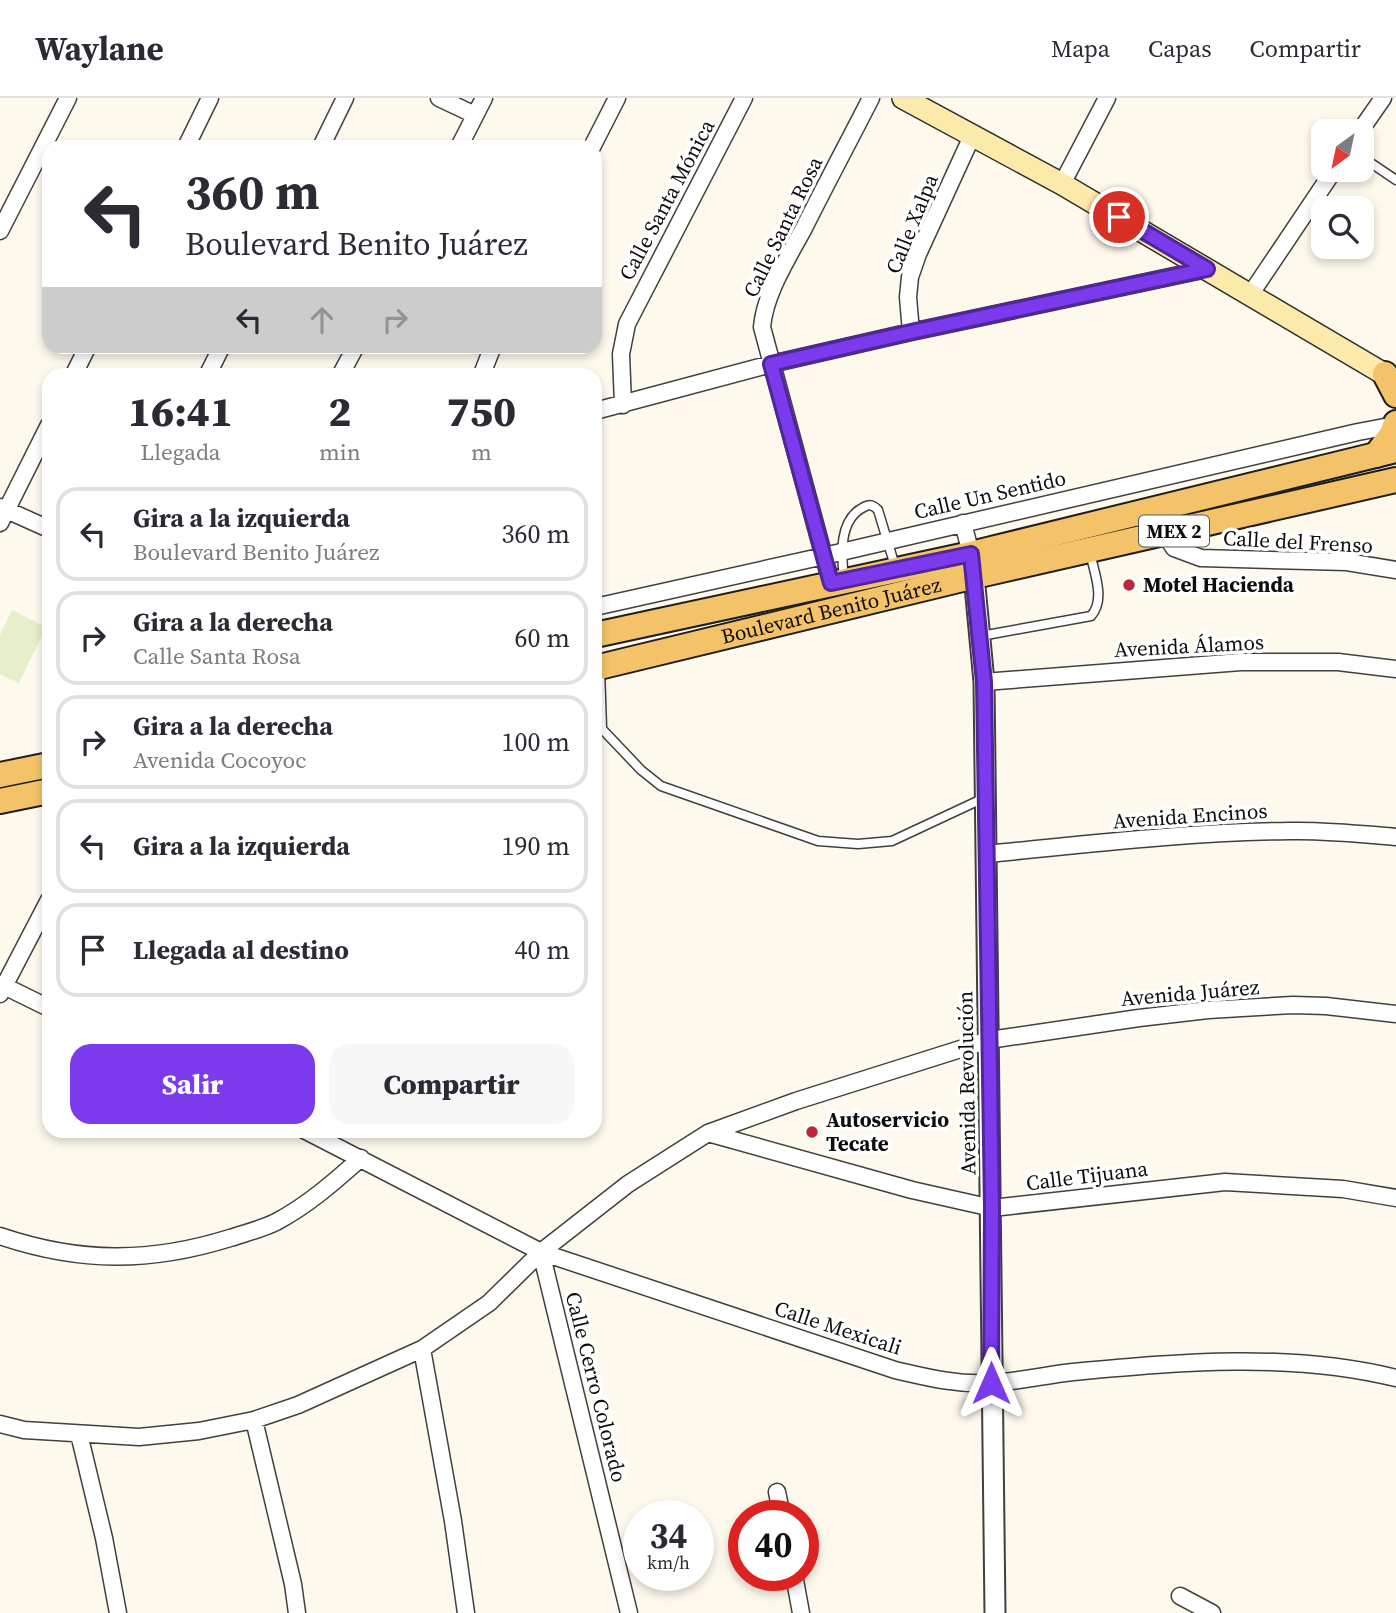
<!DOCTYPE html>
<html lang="es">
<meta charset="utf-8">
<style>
:root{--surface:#fff;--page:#f7f7f7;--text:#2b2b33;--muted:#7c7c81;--line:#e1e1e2;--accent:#7c3aed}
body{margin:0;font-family:"Source Serif 4",serif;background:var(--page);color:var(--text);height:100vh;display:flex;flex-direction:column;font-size:26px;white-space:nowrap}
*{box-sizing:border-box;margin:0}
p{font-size:23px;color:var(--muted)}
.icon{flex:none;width:38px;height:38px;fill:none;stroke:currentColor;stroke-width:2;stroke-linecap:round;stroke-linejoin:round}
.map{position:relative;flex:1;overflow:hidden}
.details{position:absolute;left:42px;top:270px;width:560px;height:770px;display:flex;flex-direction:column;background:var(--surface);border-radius:21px;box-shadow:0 4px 10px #0003}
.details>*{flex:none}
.banner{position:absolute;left:42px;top:42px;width:560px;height:214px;border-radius:21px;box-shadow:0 4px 10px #0003;background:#fff;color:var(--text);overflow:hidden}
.needle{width:46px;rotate:213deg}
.controls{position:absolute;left:1311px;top:21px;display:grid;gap:14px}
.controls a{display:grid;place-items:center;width:63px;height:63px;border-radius:14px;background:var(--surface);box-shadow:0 4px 10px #0003;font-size:35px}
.speed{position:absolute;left:623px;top:1402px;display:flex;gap:14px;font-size:35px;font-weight:700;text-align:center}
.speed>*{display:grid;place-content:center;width:91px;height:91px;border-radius:50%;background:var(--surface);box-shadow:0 4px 10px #0003;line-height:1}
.speed small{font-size:18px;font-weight:400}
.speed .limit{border:10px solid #d22;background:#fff;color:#111}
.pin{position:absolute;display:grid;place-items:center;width:60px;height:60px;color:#fff;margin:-30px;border:4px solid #fff;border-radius:50%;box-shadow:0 2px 7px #0007}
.me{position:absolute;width:77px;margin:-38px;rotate:0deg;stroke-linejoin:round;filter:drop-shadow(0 0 5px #0008)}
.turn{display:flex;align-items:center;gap:24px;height:147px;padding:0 28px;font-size:32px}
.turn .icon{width:91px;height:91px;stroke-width:2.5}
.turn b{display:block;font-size:49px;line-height:60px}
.lanes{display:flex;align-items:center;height:66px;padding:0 28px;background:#0003;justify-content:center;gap:35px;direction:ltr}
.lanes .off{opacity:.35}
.eta{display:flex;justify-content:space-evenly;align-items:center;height:119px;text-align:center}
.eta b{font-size:42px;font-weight:800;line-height:49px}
.action{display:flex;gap:14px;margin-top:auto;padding:14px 28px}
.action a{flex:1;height:80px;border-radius:21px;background:var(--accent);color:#fff;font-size:28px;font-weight:800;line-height:80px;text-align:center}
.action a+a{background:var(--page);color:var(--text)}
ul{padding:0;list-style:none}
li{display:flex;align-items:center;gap:21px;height:94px;margin:0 14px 10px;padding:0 14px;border:4px solid var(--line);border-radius:21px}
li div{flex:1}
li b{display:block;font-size:26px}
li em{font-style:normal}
header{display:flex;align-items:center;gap:42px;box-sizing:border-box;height:98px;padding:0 35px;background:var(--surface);border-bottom:2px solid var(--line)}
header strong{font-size:33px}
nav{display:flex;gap:38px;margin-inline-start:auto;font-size:24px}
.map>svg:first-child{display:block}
.pitch{fill:#e6efca}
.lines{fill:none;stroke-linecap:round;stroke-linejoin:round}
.service-casing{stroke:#404040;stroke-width:11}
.minor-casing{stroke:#404040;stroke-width:19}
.tertiary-casing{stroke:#404040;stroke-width:23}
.secondary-casing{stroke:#2f2f2f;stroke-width:24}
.primary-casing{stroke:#1e1e1e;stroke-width:28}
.service{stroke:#fff;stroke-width:8}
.minor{stroke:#fff;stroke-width:16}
.tertiary{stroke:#fff;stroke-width:19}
.secondary{stroke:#fceaaa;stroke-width:21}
.primary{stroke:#f4c268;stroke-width:24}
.route-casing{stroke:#51269a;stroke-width:18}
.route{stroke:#7c3aed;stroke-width:12}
.poi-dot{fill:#b82940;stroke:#fff;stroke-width:2.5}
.labels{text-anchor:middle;stroke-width:7;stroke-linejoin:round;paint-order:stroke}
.shield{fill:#fff;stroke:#565656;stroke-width:2}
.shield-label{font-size:19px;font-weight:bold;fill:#0d0d0d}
.street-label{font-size:21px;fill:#0d0d0d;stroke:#fff}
.poi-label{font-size:21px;font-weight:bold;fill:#0d0d0d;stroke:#fff;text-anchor:start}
</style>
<header>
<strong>Waylane</strong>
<nav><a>Mapa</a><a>Capas</a><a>Compartir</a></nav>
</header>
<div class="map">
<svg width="1396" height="1515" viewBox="0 0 1396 1515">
<rect width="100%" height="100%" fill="#fef9ed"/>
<path class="pitch" d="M12,512L46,529L19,585L0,576V537Z"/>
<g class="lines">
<g class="service-casing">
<path id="service" d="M1362,59L1396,82
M844,480C841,456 839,421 864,409C870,406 873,407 878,412L895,468
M981,538L1091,518C1106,501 1094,475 1090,454
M600,571L602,631L641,672L661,688L818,743L858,746L892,743L984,700"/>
</g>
<g class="minor-casing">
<path id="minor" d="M439,0L475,17
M1360,33L1383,0
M186,49L210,0
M321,49L345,0
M459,49L484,0
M592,49L617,0
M1062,86L1107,0
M0,133L68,0
M1250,197L1334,72
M911,234L908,199L910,179L918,156L972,38
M74,276L88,248
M208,276L222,248
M341,276L356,248
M482,276L493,248
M623,307L621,256L627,226L744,0
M595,313L771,266L911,234L1207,171
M0,409L49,431
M0,425L49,327
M963,425L971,456
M1164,435L1174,450L1201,460L1347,464L1396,472
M831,485L762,229C765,195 788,160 804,130C826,86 849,43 871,0
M595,509L824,458L1358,334L1395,327
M984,584L1241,564H1338L1396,571
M987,756C1088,746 1189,734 1290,733C1325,732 1361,736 1396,739
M0,886L49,910
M0,896L49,802
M304,1032L541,1154L895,1272C926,1279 956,1287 989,1285C1017,1284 1045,1277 1073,1274C1181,1264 1290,1254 1396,1280
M708,1035L912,1092L992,1110L1225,1084L1343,1091L1396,1100
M0,1138C80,1165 150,1165 230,1140C245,1135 262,1131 276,1124C308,1107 334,1084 361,1060
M541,1154L629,1515
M422,1251L453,1423L466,1515
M254,1322L293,1486L297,1515
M0,1326L24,1332L139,1339L199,1333L254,1322L298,1307L422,1251L489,1205L541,1154L628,1086L708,1035L796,1003L989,942L1139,920L1208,912L1293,907L1326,908L1396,916
M79,1336L104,1440L118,1515
M777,1394L782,1418
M794,1477L801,1515
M1180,1498L1212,1515"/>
</g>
<g class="tertiary-casing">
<path id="tertiary" d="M973,467L984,584L995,1515"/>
</g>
<g class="secondary-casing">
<path id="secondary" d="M903,0L1062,86L1396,283"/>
</g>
<g class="primary-casing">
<g id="primary">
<path d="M1385,276L1396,297"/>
<path d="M1376,357L1392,336L1396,325"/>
<path d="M595,537L971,456L1396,352"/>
<path id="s1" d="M595,570L975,478L1396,382"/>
<path d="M0,677L49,667"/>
<path d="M0,703L49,693"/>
</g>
</g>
<use href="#service" class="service"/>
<use href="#minor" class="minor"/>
<use href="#tertiary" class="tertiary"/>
<use href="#secondary" class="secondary"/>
<use href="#primary" class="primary"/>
</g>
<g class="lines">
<g class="route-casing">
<path id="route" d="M991,1285L992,1110L984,584L971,456L831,485L771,266L911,234L1207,171L1119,119"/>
</g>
<use href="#route" class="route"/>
</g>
<g class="poi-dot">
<circle cx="1129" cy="487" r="7"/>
<circle cx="812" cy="1034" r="7"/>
</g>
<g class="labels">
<rect class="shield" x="1139" y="417.5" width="70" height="31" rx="5"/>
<g class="shield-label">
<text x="1174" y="440">MEX 2</text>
</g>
<g class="street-label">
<text transform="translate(667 102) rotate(-62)" y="7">Calle Santa Mónica</text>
<text transform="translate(912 126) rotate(-68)" y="7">Calle Xalpa</text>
<text transform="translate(783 129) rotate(-64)" y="7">Calle Santa Rosa</text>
<text transform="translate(990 397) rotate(-13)" y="7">Calle Un Sentido</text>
<text transform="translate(1298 444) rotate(3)" y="7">Calle del Frenso</text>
<text dy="7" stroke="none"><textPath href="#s1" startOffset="243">Boulevard Benito Juárez</textPath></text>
<text transform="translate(1189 548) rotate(-3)" y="7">Avenida Álamos</text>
<text transform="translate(1190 718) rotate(-4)" y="7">Avenida Encinos</text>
<text transform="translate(1190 895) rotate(-5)" y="7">Avenida Juárez</text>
<text transform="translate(967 985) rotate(-91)" y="7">Avenida Revolución</text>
<text transform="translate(1087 1078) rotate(-7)" y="7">Calle Tijuana</text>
<text transform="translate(838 1230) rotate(18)" y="7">Calle Mexicali</text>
<text transform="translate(596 1289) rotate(76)" y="7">Calle Cerro Colorado</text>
</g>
<g class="poi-label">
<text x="1143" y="494">Motel Hacienda</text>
<text x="826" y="1029">Autoservicio<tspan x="826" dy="24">Tecate</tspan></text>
</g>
</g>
</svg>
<div class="controls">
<a><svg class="needle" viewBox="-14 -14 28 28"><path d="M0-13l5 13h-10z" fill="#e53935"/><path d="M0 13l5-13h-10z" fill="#7c7c81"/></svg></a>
<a><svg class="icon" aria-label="search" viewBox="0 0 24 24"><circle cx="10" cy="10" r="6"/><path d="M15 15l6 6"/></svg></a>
</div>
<div class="speed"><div>34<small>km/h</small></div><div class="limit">40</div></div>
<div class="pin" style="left:1119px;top:119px;background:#d93025"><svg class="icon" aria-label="arrive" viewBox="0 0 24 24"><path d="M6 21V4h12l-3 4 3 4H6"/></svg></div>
<svg class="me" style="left:991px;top:1285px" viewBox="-20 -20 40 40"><path d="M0-17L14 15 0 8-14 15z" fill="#7c3aed" stroke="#fff" stroke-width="4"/></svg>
<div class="banner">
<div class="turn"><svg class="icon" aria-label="left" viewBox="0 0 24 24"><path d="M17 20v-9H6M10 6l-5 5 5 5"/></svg><div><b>360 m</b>Boulevard Benito Juárez</div></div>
<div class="lanes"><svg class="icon" aria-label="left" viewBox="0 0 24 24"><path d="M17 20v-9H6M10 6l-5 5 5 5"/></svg><svg class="icon off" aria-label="ahead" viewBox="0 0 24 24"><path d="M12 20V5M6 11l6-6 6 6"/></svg><svg class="icon off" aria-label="right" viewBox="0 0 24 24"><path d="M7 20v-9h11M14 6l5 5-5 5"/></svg></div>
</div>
<section class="details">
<div class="eta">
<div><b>16:41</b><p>Llegada</p></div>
<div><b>2</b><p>min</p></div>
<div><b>750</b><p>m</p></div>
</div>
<ul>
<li><svg class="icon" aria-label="left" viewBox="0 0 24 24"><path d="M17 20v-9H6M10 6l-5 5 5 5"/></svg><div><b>Gira a la izquierda</b><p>Boulevard Benito Juárez</p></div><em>360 m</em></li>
<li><svg class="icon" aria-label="right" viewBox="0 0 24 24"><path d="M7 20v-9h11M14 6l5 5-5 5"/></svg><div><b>Gira a la derecha</b><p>Calle Santa Rosa</p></div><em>60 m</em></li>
<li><svg class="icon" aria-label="right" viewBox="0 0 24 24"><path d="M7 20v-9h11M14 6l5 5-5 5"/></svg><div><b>Gira a la derecha</b><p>Avenida Cocoyoc</p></div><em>100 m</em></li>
<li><svg class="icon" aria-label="left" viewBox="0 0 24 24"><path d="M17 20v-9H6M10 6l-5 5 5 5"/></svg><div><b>Gira a la izquierda</b></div><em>190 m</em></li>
<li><svg class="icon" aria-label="arrive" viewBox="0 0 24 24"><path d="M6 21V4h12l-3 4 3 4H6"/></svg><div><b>Llegada al destino</b></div><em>40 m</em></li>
</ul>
<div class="action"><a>Salir</a><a>Compartir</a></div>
</section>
</div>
